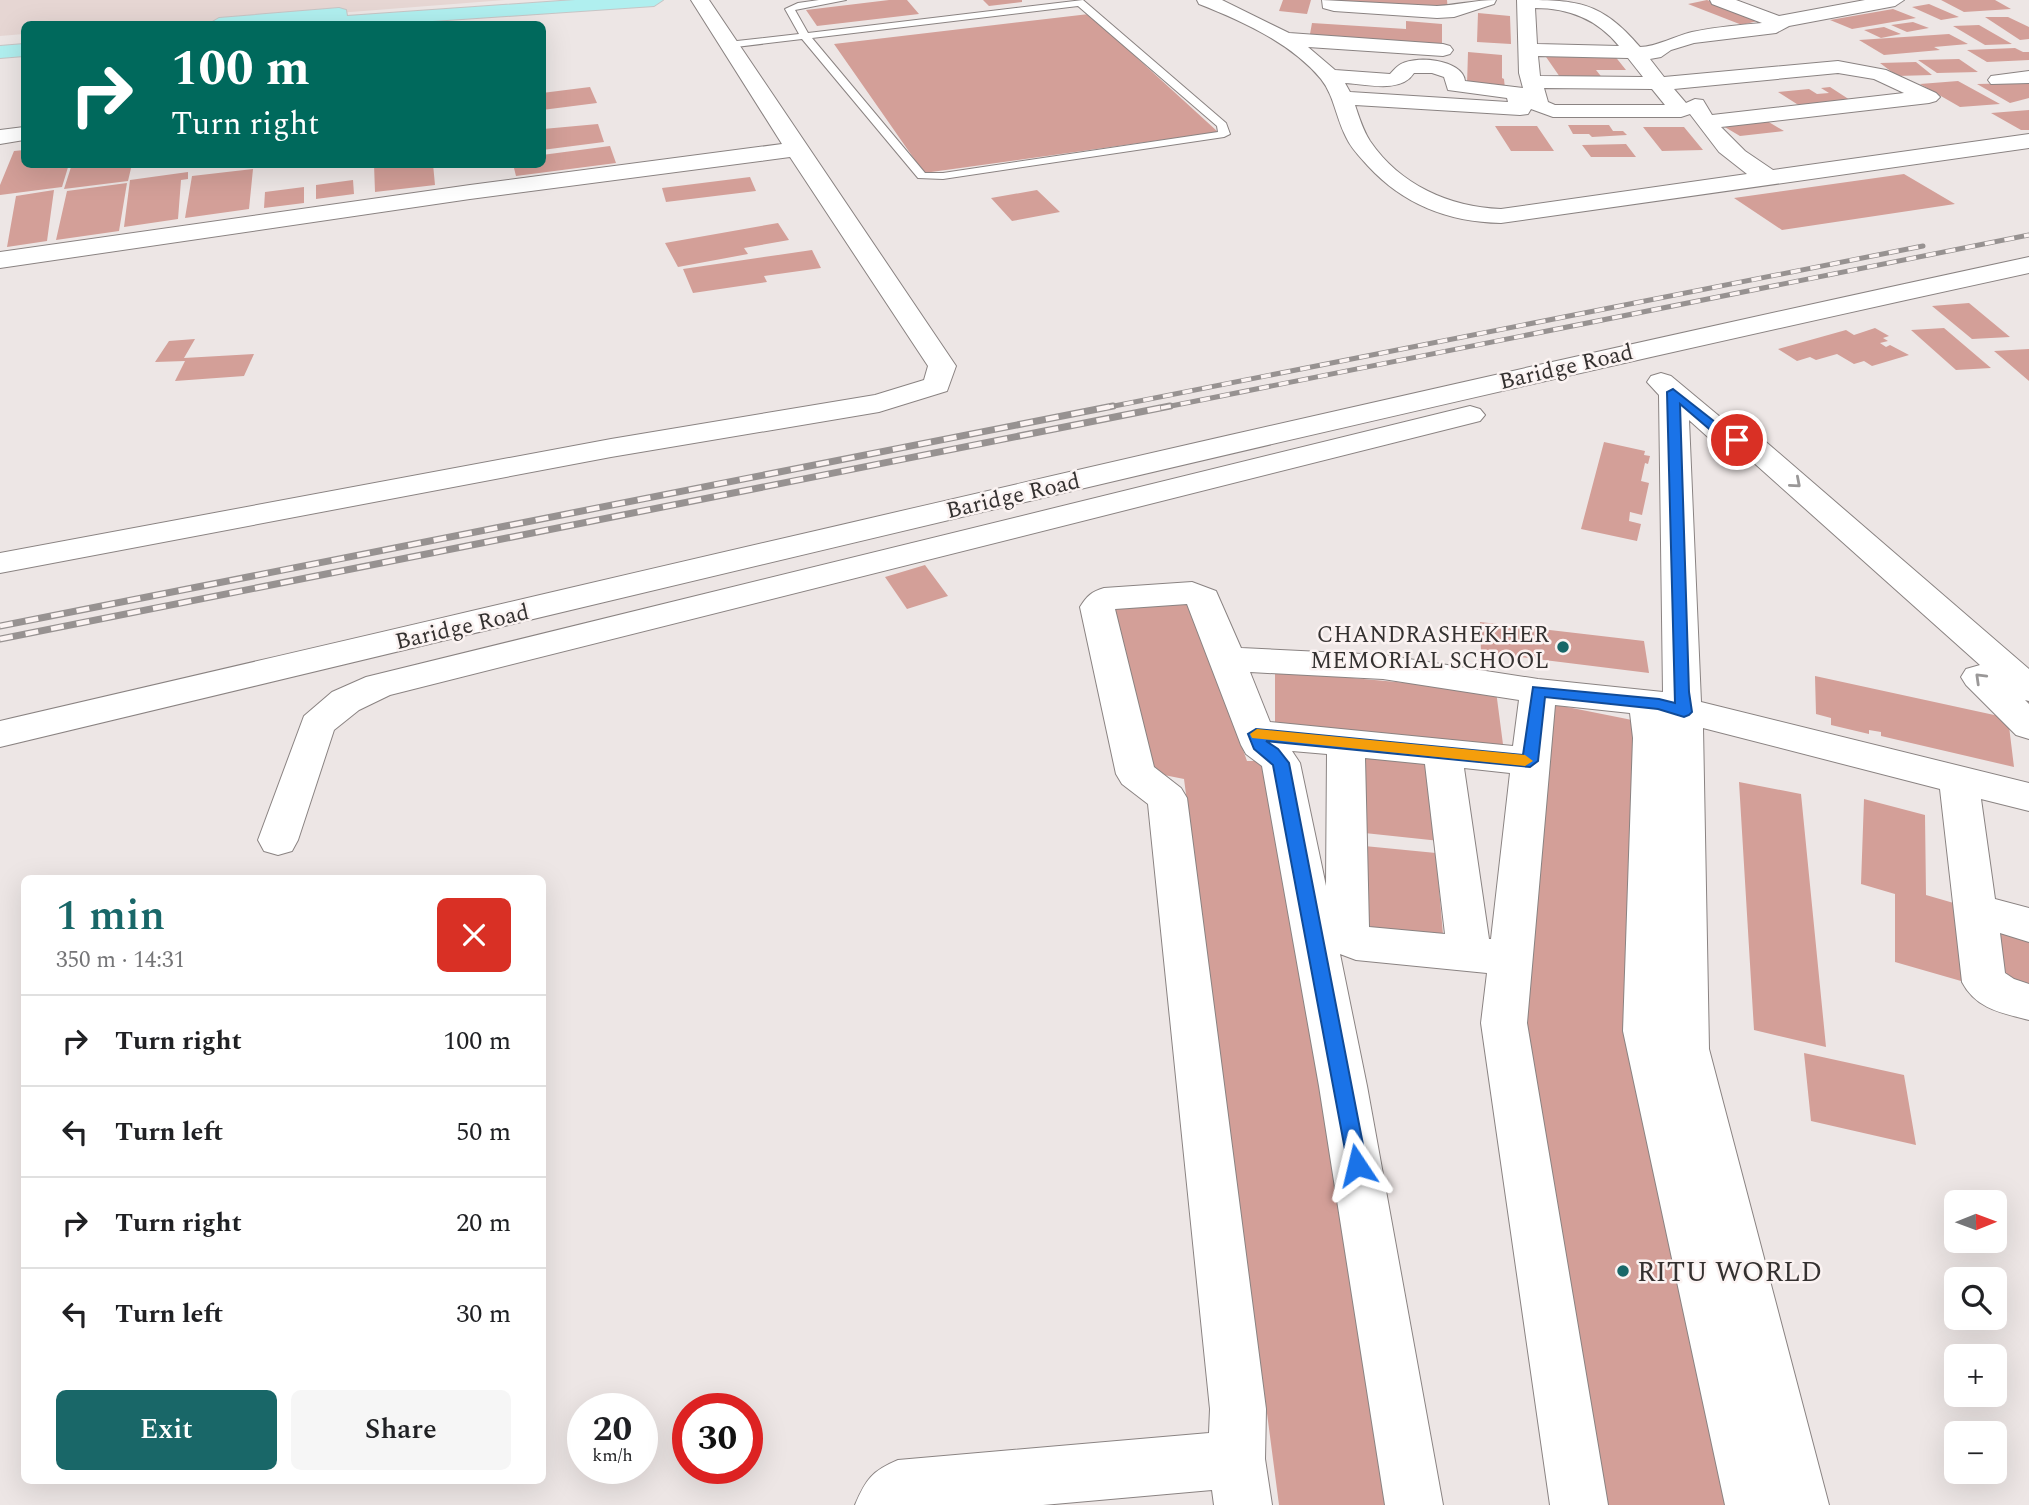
<!DOCTYPE html>
<meta charset="utf-8">
<style>
:root{--surface:#fff;--page:#f6f6f6;--text:#202124;--muted:#757577;--line:#e0e0e0;--accent:#196768}
body{margin:0;font-family:Spectral,serif;background:var(--page);color:var(--text);height:100vh;display:flex;flex-direction:column;font-size:26px;white-space:nowrap}
*{box-sizing:border-box;margin:0}
p{font-size:23px;color:var(--muted)}
.icon{flex:none;width:38px;height:38px;fill:none;stroke:currentColor;stroke-width:2;stroke-linecap:round;stroke-linejoin:round}
.map{position:relative;flex:1;overflow:hidden}
.side{position:absolute;left:21px;top:875px;width:525px;height:609px;display:flex;flex-direction:column;background:var(--surface);border-radius:10px;box-shadow:0 7px 28px #0002}
.side>*{flex:none}
.banner{position:absolute;left:21px;top:21px;width:525px;height:147px;border-radius:10px;box-shadow:0 7px 28px #0002;background:#00695c;color:#fff;overflow:hidden}
.needle{width:46px;rotate:89deg}
.buttons{position:absolute;left:1944px;top:1190px;display:grid;gap:14px}
.buttons a{display:grid;place-items:center;width:63px;height:63px;border-radius:10px;background:var(--surface);box-shadow:0 7px 28px #0002;font-size:35px}
.speed{position:absolute;left:567px;top:1393px;display:flex;gap:14px;font-size:35px;font-weight:700;text-align:center}
.speed>*{display:grid;place-content:center;width:91px;height:91px;border-radius:50%;background:var(--surface);box-shadow:0 7px 28px #0002;line-height:1}
.speed small{font-size:18px;font-weight:400}
.speed .limit{border:10px solid #d22;background:#fff;color:#111}
.pin{position:absolute;display:grid;place-items:center;width:60px;height:60px;color:#fff;margin:-30px;border:4px solid #fff;border-radius:50%;box-shadow:0 2px 7px #0007}
.me{position:absolute;width:77px;margin:-38px;rotate:350deg;stroke-linejoin:round;filter:drop-shadow(0 0 5px #0008)}
.turn{display:flex;align-items:center;gap:24px;height:147px;padding:0 35px;font-size:32px}
.turn .icon{width:91px;height:91px;stroke-width:2.5}
.turn b{display:block;font-size:49px;line-height:60px}
.round{display:grid;place-items:center;flex:none;width:74px;height:74px;border-radius:10px;background:var(--page)}
.overview{display:flex;align-items:center;justify-content:space-between;height:119px;padding:0 35px}
h1{font-size:42px;font-weight:600;line-height:52px;color:var(--accent)}
.button{display:flex;gap:14px;margin-top:auto;padding:14px 35px}
.button a{flex:1;height:80px;border-radius:10px;background:var(--accent);color:#fff;font-size:28px;font-weight:600;line-height:80px;text-align:center}
.button a+a{background:var(--page);color:var(--text)}
ul{padding:0;list-style:none}
li{display:flex;align-items:center;gap:21px;height:91px;padding:0 35px;border-top:2px solid var(--line)}
li div{flex:1}
li b{display:block;font-size:26px}
li em{font-style:normal}
.map>svg:first-child{display:block}
.built{fill:#e6d6d3}
.building{fill:#d39f98}
.lines{fill:none;stroke-linecap:round;stroke-linejoin:round}
.lane-casing{stroke:#8a8382;stroke-width:2}
.street-casing{stroke:#8a8382;stroke-width:2}
.primary-casing{stroke:#c6c5c5;stroke-width:2}
.lane{fill:#fff;fill-rule:evenodd}
.street{fill:#fff;fill-rule:evenodd}
.primary{fill:#b0efef;fill-rule:evenodd}
.rail-far1-casing{stroke:#979291;stroke-width:5}
.rail-casing{stroke:#979291;stroke-width:7}
.rail-far1{stroke:#fbf3f2;stroke-width:3.5;stroke-dasharray:10;stroke-linecap:butt}
.rail{stroke:#fbf3f2;stroke-width:4.5;stroke-dasharray:13;stroke-linecap:butt}
.oneway{stroke:#9a9898}
.route{fill:#1a73e8;stroke:#114b97;stroke-width:2}
.slow{fill:#f59e0b}
.poi-dot{fill:#196768;stroke:#fbf3f2;stroke-width:2.5}
.labels{text-anchor:middle;stroke-width:5;stroke-linejoin:round;paint-order:stroke}
.street-label{font-size:23px;fill:#343130;stroke:#fbf3f2}
.poi-label{font-size:23px;fill:#343130;stroke:#fbf3f2;text-anchor:end}
.near-poi-label{font-size:28px;fill:#343130;stroke:#fbf3f2;text-anchor:start}
</style>
<div class="map">
<svg width="2029" height="1505" viewBox="0 0 2029 1505">
<rect width="100%" height="100%" fill="#ede6e5"/>
<path class="built" d="M0,0H505L248,20L154,24H24V34L0,36Z"/>
<path class="building" d="M889,0H907L919,14L817,26L806,10Z
M983,0H1022V2L989,6Z
M1283,0H1311L1307,14L1279,11Z
M1337,0H1447L1448,11L1336,4Z
M1707,0L1761,20L1742,25L1688,4Z
M1941,0H1995L2011,9L1964,12Z
M1929,4L1959,17L1941,20L1912,7Z
M1893,9L1916,18L1852,29L1830,20Z
M1478,13L1510,16L1511,44L1477,42Z
M1089,14L1218,132L924,173L834,44Z
M1985,17H2008L2029,27V39L2020,40Z
M1406,21L1442,24V47L1310,34L1312,23L1406,29Z
M1913,22L1929,28L1907,32L1891,25Z
M1979,25L2012,44L1985,45L1953,26Z
M1884,27L1901,34L1881,38L1864,30Z
M1949,34L1968,44L1934,47L1940,50L1884,55L1859,40Z
M2015,48L2023,52H2029V60L1987,62L1967,50Z
M1468,52L1502,55V78L1504,79L1505,89L1467,85Z
M1544,54L1614,55L1626,70H1596L1604,80H1562Z
M1959,59L1978,72L1937,73L1918,60Z
M1916,62L1932,75L1897,76L1880,63Z
M2029,80V98L2010,103L1977,84L2022,83Z
M1958,81L2000,104L1960,107L1920,84Z
M590,87L597,103L542,110V93Z
M1830,87L1850,100L1800,106L1778,92L1809,89L1817,94L1829,93L1821,88Z
M2029,110V130H2021L1991,113Z
M1767,121L1784,131L1740,136L1723,126Z
M598,124L604,142L542,150L543,129Z
M1568,125H1609L1613,131H1623L1627,135L1592,137L1589,134H1573Z
M1495,126H1537L1554,151H1511Z
M1643,127H1684L1703,150L1662,151Z
M1626,144L1636,157H1591L1582,145Z
M610,146L616,163L516,176L513,164H542V155Z
M24,150V164H69L62,187L0,195V185L14,151Z
M72,164H132L128,181L64,189Z
M374,164H433L435,185L375,192Z
M253,169L249,209L185,218L192,176Z
M188,172V179L181,180L178,219L124,227L130,180Z
M1904,174L1955,204L1782,230L1734,198Z
M750,177L756,191L666,202L662,188Z
M353,180L354,194L316,199V185Z
M127,183L119,231L56,240L67,191Z
M304,187V203L264,208L265,192Z
M54,190L47,241L7,247L16,196Z
M1037,190L1060,212L1012,221L991,198Z
M778,223L789,240L744,248L748,254L678,267L665,243Z
M812,250L821,268L764,276L767,282L693,293L683,269Z
M1969,303L2010,337L1972,339L1932,306Z
M1875,328L1889,336L1883,338L1888,341L1880,343L1886,347L1890,345L1909,355L1872,366L1864,361L1854,364L1837,354L1816,360L1810,357L1797,361L1778,349L1846,330L1854,335Z
M1944,328L1991,368L1956,370L1911,330Z
M195,339L184,358L254,354L244,376L175,381L185,361L155,362L169,341Z
M2029,349V381L1994,351Z
M1604,442L1645,451L1644,455L1650,456L1648,464L1645,463L1641,481L1649,483L1642,515L1630,512L1629,521L1641,524L1637,541L1581,529Z
M925,565L948,596L907,609L885,577Z
M1190,599L1247,761H1271L1406,1505H1279L1184,779L1154,773L1108,603Z
M1480,622L1644,641L1649,673L1481,652Z
M1275,671L1496,691L1504,752L1275,730Z
M1815,676L2008,718L2014,767L1881,736V732L1869,730V734L1831,725V718L1816,714Z
M1547,703L1642,722L1743,1505H1596L1515,1018Z
M1353,757L1434,765L1440,841L1355,832Z
M1739,782L1801,794L1826,1047L1754,1030Z
M1864,799L1925,815L1926,895L1964,906L1968,983L1895,962V894L1861,884Z
M1354,845L1436,853L1444,946L1359,932Z
M1988,921L2029,932V999L1996,986Z
M1804,1053L1904,1075L1916,1145L1811,1121Z"/>
<g class="lines">
<g class="lane-casing">
<path id="lane" d="M819,0H846L795,10L808,33L1083,0L1226,123L1230,134L1224,137L943,179L918,178L802,39L728,48L723,45L728,42L799,34L785,9L798,3ZM1078,6L1217,126L1218,132L943,173H925L812,38Z"/>
</g>
<g class="street-casing">
<path id="street" d="M691,0H709L956,366L947,391L879,412L611,457L0,573V553L611,439L875,395L924,380L928,366L790,157L470,199L0,268V252L470,185L782,144Z
M1197,0H1222L1289,33L1443,44L1450,46L1453,50L1450,54L1443,56L1308,47L1335,70L1390,74C1393,71 1395,68 1398,66C1412,54 1463,59 1465,81L1523,88L1519,73L1517,0C1576,0 1600,0 1640,47C1656,47 1675,36 1692,32C1715,27 1739,25 1762,23L1712,4L1710,0H1736L1779,16L1865,0H1904L1895,6L1789,26L1776,33L1694,43L1671,50L1661,57L1650,59L1664,77L1838,61L1886,70L1936,93L1940,97L1936,101L1929,103L1721,127L1745,151L1773,170L2029,134V148L1501,223C1449,222 1404,205 1368,166C1360,157 1351,148 1346,137C1336,118 1334,95 1321,79C1291,43 1242,21 1199,4ZM1535,8C1569,8 1597,19 1619,46L1537,44ZM1538,56L1628,58L1643,77L1540,76ZM1414,73H1432L1444,77L1448,90L1507,98L1508,102L1350,92L1345,83C1365,84 1401,94 1414,73ZM1838,73L1874,79L1904,93L1712,115L1703,100L1695,99L1686,103L1674,89ZM1544,88L1652,89L1665,105H1555L1548,102ZM1355,105L1520,115L1528,114L1531,109L1553,117H1681L1690,114L1719,152L1747,174L1501,209C1449,207 1400,185 1370,141C1363,130 1359,117 1355,105Z
M1322,0L1437,6C1457,5 1475,0 1496,0L1494,4L1454,17L1437,18L1334,11L1323,8Z
M2029,71V83L1991,84L1988,80L1991,76Z
M24,127V140L0,144V130Z
M2029,257V273C1350,421 676,585 0,747V721C676,564 1351,403 2029,257Z
M1661,373L1671,376L1731,426L1766,442L2029,669V701L2025,700L2029,704V739L2016,735L1966,685L1961,677L1966,669L1980,665L1744,454L1709,438L1689,420L1701,702L2029,783V811L1981,799L1995,899L2029,908V942L2000,933L2005,973L2014,979L2029,984V1020C2002,1013 1976,1009 1962,982L1940,789L1703,728L1709,1049L1829,1505H1725L1623,1031L1633,738L1630,713L1555,705L1527,1023L1608,1505H1550L1481,1023L1487,973L1356,960L1340,954L1367,1086L1443,1505H1385L1319,1086L1262,766L1246,754L1241,745L1187,604L1115,609L1154,767L1181,788L1187,798L1266,1409L1265,1459L1272,1505H1214L1212,1490L1043,1505H855C866,1479 872,1471 898,1460L1209,1433L1210,1409L1148,804L1122,784L1116,774L1080,607C1087,596 1091,592 1104,588L1192,582L1216,591L1241,648L1383,655L1538,679L1663,692L1659,395L1647,382L1651,376ZM1250,672L1383,679L1519,700L1513,746L1270,722ZM1292,751L1327,754L1326,886L1300,763ZM1365,758L1425,764L1445,934L1369,927ZM1464,768L1510,773L1491,939H1489Z
M1470,406L1480,409L1485,415L1480,421L390,695L359,710L334,730L298,840L292,851L278,855L264,851L258,840L304,716L332,692L366,677Z"/>
</g>
<g class="primary-casing">
<path id="primary" d="M575,0H663L654,6L388,24H209L219,18L339,8L346,10L347,16Z
M24,44V56L0,58V46Z"/>
</g>
<use href="#lane" class="lane"/>
<use href="#street" class="street"/>
<use href="#primary" class="primary"/>
<g class="rail-far1-casing">
<path id="rail-far1" d="M1104,408L1923,246
M1161,408L2029,235"/>
</g>
<g class="rail-casing">
<path id="rail" d="M0,626L1113,406
M0,639L1170,406"/>
</g>
<use href="#rail-far1" class="rail-far1"/>
<use href="#rail" class="rail"/>
</g>
<defs><path id="oneway-chevron" d="M-2-3.5L2.5 0L-2 3.5" fill="none" stroke-width="1.6" stroke-linecap="round" stroke-linejoin="round" transform="scale(1.75)"/></defs>
<g class="oneway">
<use href="#oneway-chevron" transform="translate(1796 483) rotate(41)"/>
<use href="#oneway-chevron" transform="translate(1980 678) rotate(-136)"/>
</g>
<path class="route" d="M1673,389L1724,429L1743,440L1737,443L1715,434L1680,404L1689,692L1692,712L1689,715L1684,717L1658,709L1545,697L1538,761L1530,767L1266,741L1278,749L1289,763L1367,1165L1364,1171L1357,1174L1349,1171L1273,765L1254,749L1248,734L1256,729L1523,755L1533,687L1659,699L1675,703L1667,392Z"/>
<path class="slow" d="M1257,729L1525,755L1533,761L1525,766L1252,738L1250,734Z"/>
<g class="poi-dot">
<circle cx="1563" cy="647" r="7"/>
<circle cx="1623" cy="1271" r="7"/>
</g>
<g class="labels">
<g class="street-label">
<text transform="translate(1566 366) rotate(-13)" y="8">Baridge Road</text>
<text transform="translate(1013 495) rotate(-13)" y="8">Baridge Road</text>
<text transform="translate(462 626) rotate(-13)" y="8">Baridge Road</text>
</g>
<g class="poi-label">
<text x="1549" y="642">CHANDRASHEKHER<tspan x="1549" dy="26">MEMORIAL SCHOOL</tspan></text>
</g>
<g class="near-poi-label">
<text x="1637" y="1281">RITU WORLD</text>
</g>
</g>
</svg>
<div class="buttons">
<a><svg class="needle" viewBox="-14 -14 28 28"><path d="M0-13l5 13h-10z" fill="#e53935"/><path d="M0 13l5-13h-10z" fill="#757577"/></svg></a>
<a><svg class="icon" aria-label="search" viewBox="0 0 24 24"><circle cx="10" cy="10" r="6"/><path d="M15 15l6 6"/></svg></a>
<a>+</a>
<a>−</a>
</div>
<div class="speed"><div>20<small>km/h</small></div><div class="limit">30</div></div>
<div class="pin" style="left:1737px;top:440px;background:#d93025"><svg class="icon" aria-label="arrive" viewBox="0 0 24 24"><path d="M6 21V4h12l-3 4 3 4H6"/></svg></div>
<svg class="me" style="left:1357px;top:1165px" viewBox="-20 -20 40 40"><path d="M0-17L14 15 0 8-14 15z" fill="#1a73e8" stroke="#fff" stroke-width="4"/></svg>
<div class="banner">
<div class="turn"><svg class="icon" aria-label="right" viewBox="0 0 24 24"><path d="M7 20v-9h11M14 6l5 5-5 5"/></svg><div><b>100 m</b>Turn right</div></div>
</div>
<section class="side">
<div class="overview"><div><h1>1 min</h1><p>350 m · 14:31</p></div><a class="round" style="background:#d93025;color:#fff"><svg class="icon" aria-label="close" viewBox="0 0 24 24"><path d="M6 6l12 12M18 6L6 18"/></svg></a></div>
<ul>
<li><svg class="icon" aria-label="right" viewBox="0 0 24 24"><path d="M7 20v-9h11M14 6l5 5-5 5"/></svg><div><b>Turn right</b></div><em>100 m</em></li>
<li><svg class="icon" aria-label="left" viewBox="0 0 24 24"><path d="M17 20v-9H6M10 6l-5 5 5 5"/></svg><div><b>Turn left</b></div><em>50 m</em></li>
<li><svg class="icon" aria-label="right" viewBox="0 0 24 24"><path d="M7 20v-9h11M14 6l5 5-5 5"/></svg><div><b>Turn right</b></div><em>20 m</em></li>
<li><svg class="icon" aria-label="left" viewBox="0 0 24 24"><path d="M17 20v-9H6M10 6l-5 5 5 5"/></svg><div><b>Turn left</b></div><em>30 m</em></li>
</ul>
<div class="button"><a>Exit</a><a>Share</a></div>
</section>
</div>
